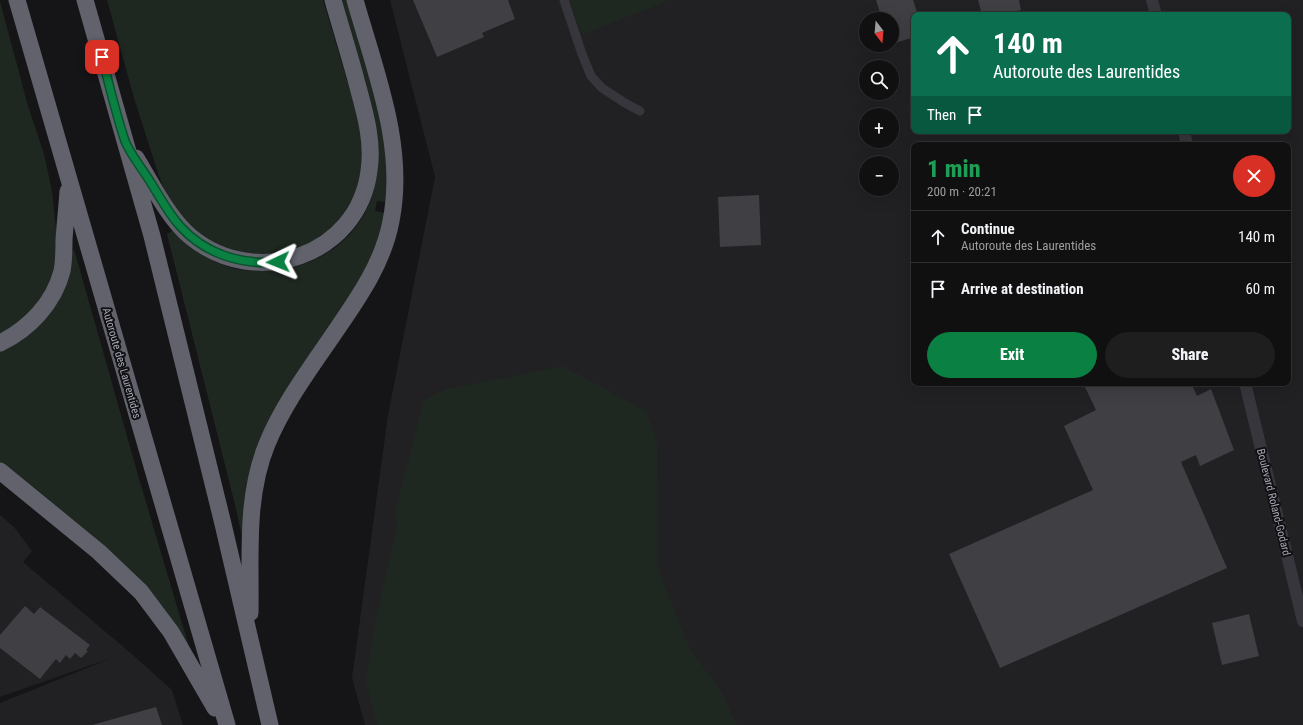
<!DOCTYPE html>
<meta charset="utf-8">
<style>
:root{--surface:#101011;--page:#1e1e1f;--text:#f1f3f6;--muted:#9c9d9f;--line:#303031;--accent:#0b8043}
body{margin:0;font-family:"Roboto Condensed",sans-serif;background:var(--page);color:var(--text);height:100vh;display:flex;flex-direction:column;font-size:15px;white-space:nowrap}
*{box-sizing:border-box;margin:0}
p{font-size:13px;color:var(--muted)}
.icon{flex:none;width:22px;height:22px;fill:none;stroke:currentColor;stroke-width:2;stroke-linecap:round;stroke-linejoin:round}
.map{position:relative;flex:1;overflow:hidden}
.details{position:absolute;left:911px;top:142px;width:380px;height:244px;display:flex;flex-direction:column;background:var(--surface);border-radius:8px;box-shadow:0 4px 16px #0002,0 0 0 1px var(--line)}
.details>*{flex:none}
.guide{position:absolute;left:911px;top:12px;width:380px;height:122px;border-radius:8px;box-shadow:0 4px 16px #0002,0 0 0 1px var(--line);background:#0b6e4f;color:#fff;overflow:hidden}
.needle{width:26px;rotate:164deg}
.buttons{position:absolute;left:859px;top:12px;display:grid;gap:8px}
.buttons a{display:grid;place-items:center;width:40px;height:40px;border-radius:50%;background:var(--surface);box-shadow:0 4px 16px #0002,0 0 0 1px var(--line);font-size:20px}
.pin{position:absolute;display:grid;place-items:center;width:34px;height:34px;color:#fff;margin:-17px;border-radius:8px;box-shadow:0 2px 6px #0006}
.me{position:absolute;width:44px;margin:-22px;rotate:268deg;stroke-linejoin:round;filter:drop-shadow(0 0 3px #0008)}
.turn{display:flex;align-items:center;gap:14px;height:84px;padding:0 16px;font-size:18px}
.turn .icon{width:52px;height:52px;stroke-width:2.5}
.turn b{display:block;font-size:28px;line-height:34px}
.then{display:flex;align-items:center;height:38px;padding:0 16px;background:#0003;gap:8px;font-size:15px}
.round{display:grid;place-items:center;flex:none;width:42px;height:42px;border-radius:21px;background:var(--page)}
.summary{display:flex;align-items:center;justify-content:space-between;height:68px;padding:0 16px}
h1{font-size:24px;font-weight:800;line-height:30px;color:#1e9e55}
.button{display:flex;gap:8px;margin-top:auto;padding:8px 16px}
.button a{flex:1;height:46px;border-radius:24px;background:var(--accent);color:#fff;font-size:16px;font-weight:800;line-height:46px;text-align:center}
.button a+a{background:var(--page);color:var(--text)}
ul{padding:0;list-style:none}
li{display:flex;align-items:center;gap:12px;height:52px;padding:0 16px;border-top:1px solid var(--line)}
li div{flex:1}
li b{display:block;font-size:15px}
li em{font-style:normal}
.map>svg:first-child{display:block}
.built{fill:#212124;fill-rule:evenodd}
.green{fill:#1f2721}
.building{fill:#3f3f44}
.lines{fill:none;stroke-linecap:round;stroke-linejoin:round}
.minor{stroke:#36363c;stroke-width:9}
.tertiary{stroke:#36363c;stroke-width:12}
.motorway{stroke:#62626d;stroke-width:17}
.route-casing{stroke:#07532c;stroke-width:10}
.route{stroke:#0b8043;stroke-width:7}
.labels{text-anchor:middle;stroke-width:4;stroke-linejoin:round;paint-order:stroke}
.street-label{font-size:11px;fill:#a6a8b7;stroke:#101012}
</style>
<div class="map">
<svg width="1303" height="725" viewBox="0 0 1303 725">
<rect width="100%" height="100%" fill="#151517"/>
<path class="built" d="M390,0H1303V725H365L352,678L388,415L435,177ZM914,15H1288V131H914ZM866,19H892V45H866ZM866,67H892V93H866ZM866,115H892V141H866ZM914,145H1288V383H914ZM866,163H892V189H866Z
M0,515L14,527L32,551L23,562L133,655L172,690L183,725H0V703L114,657L0,697Z"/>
<path class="green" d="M107,0H323L353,100L362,137V166L356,194L341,217L330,229L308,245L275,255L235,252L208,240L181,219L164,189L158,173L134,98Z
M341,0H348L369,71L386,139L387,202L377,201L375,211L386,213C381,237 371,259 360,281L280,401L243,541L236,509L167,234L174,230C190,248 208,261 232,268C240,270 250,271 259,271C299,272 340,254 362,218C371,203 375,186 378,169Z
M569,0H670L582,35Z
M0,1L28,106L44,154L52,191L58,247L53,276L41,299L21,321L0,335Z
M74,249L140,482L190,650L0,463V350L12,344Z
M563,366L646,411L657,442L658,568L690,649L721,691L737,725H377L366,682L376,618L397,528L396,508L424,400L446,389Z"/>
<path class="building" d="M413,0H508L515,19L482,33L484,37L437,57Z
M876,0H913L918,15H914V37L892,44V19H882Z
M978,0H1019L1021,10L1002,15H982Z
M759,195L761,245L720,247L718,197Z
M1083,383H1191L1197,396L1211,389L1234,450L1200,466L1196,455L1181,462L1227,568L1000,668L949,554L1093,490L1064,426L1096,410Z
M25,606L34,614L40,607L90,645L86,650L88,651L81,658L75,653L70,659L66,655L60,663L56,659L40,679L0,648V635Z
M1249,614L1259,656L1222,665L1212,623Z
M156,707L162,725H92Z"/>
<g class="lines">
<path class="minor" d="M564,0L582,54L591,76L602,88L625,103L640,111"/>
<path class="tertiary" d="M1152,0L1156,15
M1184,131L1187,145
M1245,383L1303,621"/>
<path class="motorway" d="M17,0L227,725
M85,0L152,236L223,524L270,725
M136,158C152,184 168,218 191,237C256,290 358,256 369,171C374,138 363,107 355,76C348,50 340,25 333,0
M0,343C29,329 54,303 62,271C64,261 64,250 64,240C65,224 67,207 68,191
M0,471L99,552L141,592L171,632L215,708
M250,613C251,557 245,497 267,444C283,405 309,370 333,335C357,300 383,264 391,221C406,146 375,71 355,0"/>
</g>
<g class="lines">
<g class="route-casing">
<path id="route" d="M102,57C109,85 116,114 125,141C130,154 144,171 151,183C160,197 168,213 180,226C205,254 241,265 278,262"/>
</g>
<use href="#route" class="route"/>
</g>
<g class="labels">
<g class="street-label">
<text transform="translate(122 363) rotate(74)" y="4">Autoroute des Laurentides</text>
<text transform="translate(1274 502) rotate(76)" y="4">Boulevard Roland-Godard</text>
</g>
</g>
</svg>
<div class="buttons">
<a><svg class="needle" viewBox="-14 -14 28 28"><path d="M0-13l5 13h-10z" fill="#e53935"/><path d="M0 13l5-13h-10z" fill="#9c9d9f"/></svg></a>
<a><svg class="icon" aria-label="search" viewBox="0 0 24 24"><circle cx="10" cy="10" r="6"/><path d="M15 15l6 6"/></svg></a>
<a>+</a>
<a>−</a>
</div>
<div class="pin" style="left:102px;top:57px;background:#d93025"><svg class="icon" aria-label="arrive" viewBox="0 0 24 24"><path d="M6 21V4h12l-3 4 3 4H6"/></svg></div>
<svg class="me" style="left:278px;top:262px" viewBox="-20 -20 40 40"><path d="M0-17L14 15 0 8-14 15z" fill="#0b8043" stroke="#fff" stroke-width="4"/></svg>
<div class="guide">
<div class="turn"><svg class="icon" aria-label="ahead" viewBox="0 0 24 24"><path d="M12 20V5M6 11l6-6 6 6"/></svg><div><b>140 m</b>Autoroute des Laurentides</div></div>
<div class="then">Then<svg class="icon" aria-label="arrive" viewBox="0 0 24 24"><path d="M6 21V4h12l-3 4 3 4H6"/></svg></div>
</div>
<section class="details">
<div class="summary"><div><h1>1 min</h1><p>200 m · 20:21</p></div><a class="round" style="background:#d93025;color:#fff"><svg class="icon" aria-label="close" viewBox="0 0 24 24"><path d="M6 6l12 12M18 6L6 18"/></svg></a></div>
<ul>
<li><svg class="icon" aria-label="ahead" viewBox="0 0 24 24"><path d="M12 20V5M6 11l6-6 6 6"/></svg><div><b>Continue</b><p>Autoroute des Laurentides</p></div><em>140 m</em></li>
<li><svg class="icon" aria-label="arrive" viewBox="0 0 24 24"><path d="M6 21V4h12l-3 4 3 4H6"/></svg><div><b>Arrive at destination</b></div><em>60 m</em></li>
</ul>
<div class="button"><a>Exit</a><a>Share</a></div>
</section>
</div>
